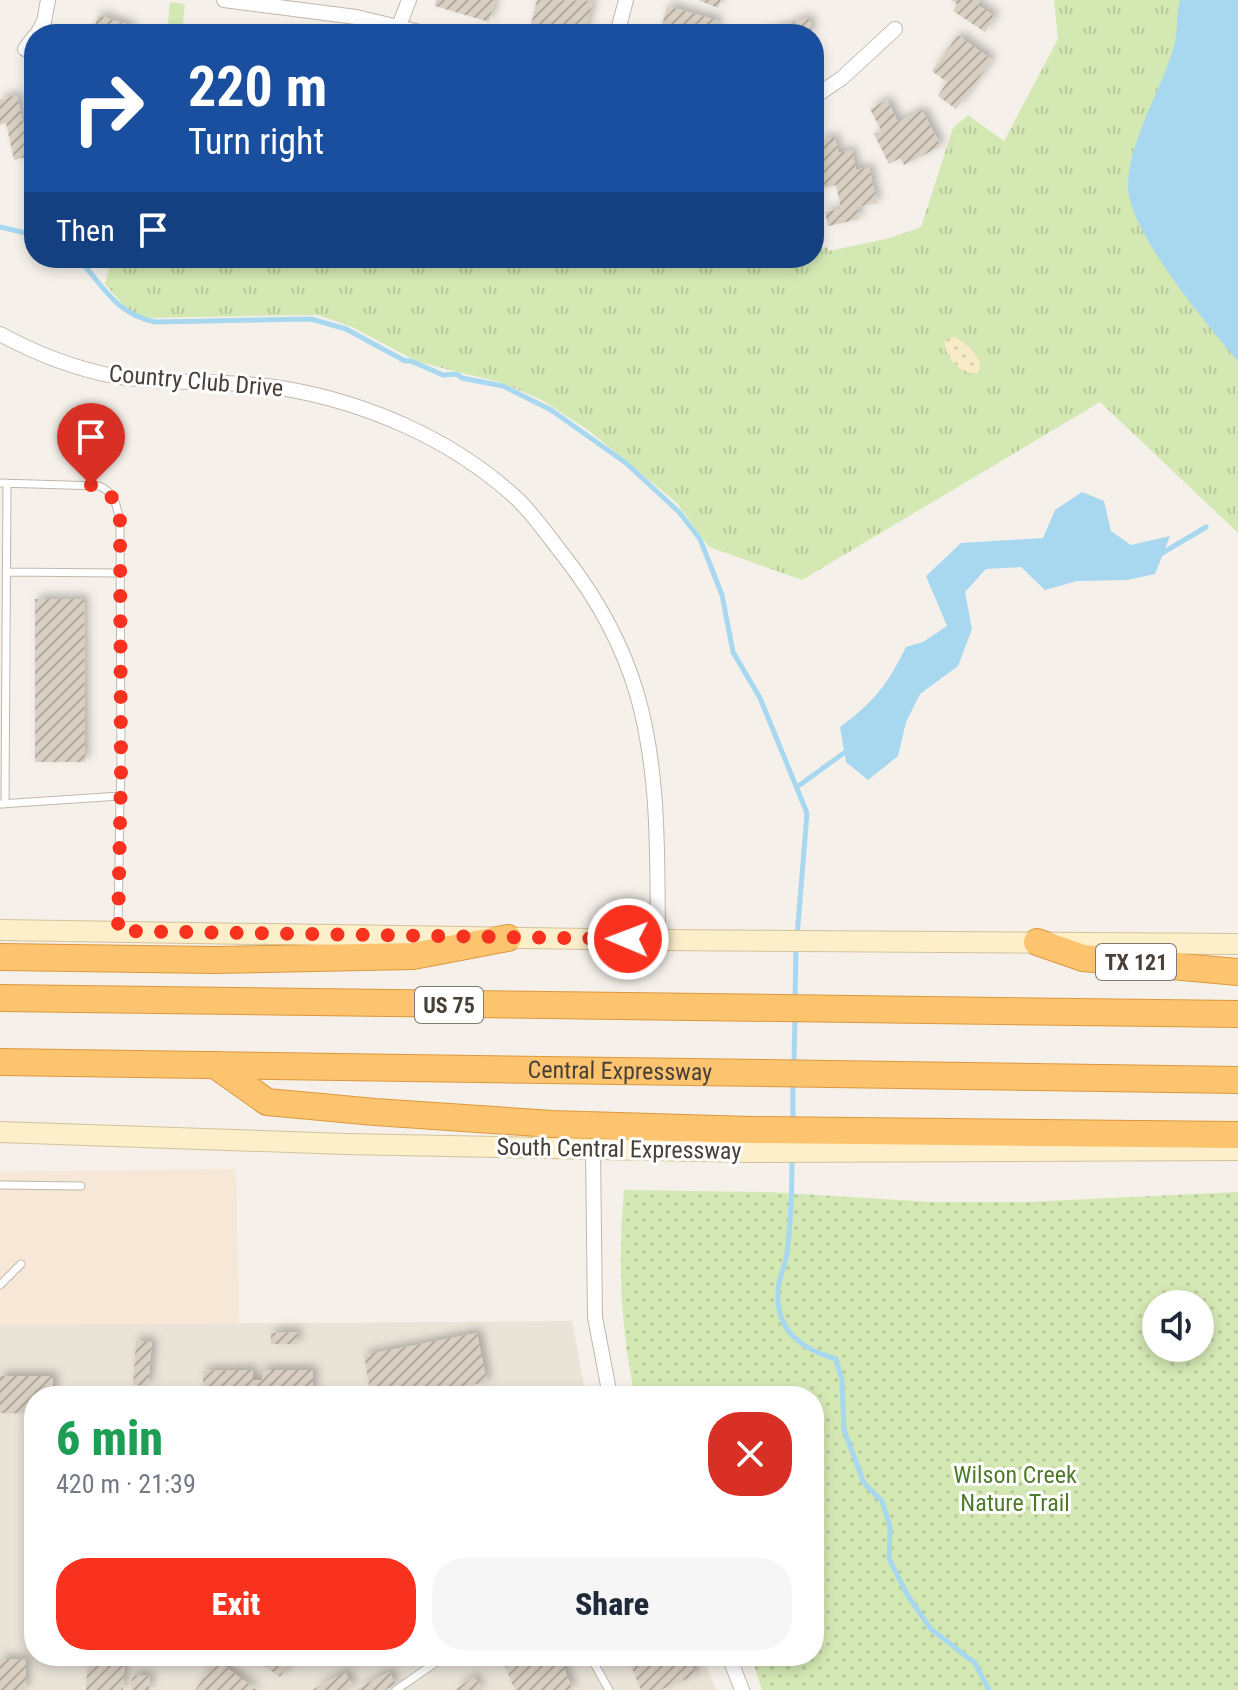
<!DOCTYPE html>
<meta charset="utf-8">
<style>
:root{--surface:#fff;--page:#f6f6f7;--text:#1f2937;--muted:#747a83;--accent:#f8321e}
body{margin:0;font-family:"Roboto Condensed",sans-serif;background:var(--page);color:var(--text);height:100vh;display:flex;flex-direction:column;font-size:30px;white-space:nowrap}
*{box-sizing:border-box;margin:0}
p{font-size:26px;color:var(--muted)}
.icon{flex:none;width:44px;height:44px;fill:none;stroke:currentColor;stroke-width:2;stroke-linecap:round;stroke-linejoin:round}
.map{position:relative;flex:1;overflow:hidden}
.sheet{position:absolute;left:24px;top:1386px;width:800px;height:280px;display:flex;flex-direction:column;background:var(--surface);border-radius:32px;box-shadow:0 4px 12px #0003}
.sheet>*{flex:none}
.guide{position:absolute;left:24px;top:24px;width:800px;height:244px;border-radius:32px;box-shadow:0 4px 12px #0003;background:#1a4fa0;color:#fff;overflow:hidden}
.controls{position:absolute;left:1142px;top:1290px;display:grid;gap:16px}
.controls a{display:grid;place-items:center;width:72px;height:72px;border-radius:50%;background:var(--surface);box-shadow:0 4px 12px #0003;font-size:40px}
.pin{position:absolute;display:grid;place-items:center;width:68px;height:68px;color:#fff;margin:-82px -34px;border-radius:50% 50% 50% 0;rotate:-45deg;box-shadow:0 0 8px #0007}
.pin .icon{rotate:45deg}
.me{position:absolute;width:88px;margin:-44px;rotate:271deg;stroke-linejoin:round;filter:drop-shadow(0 0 6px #0008)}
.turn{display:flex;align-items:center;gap:28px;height:168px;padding:0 32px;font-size:36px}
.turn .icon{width:104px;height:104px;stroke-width:2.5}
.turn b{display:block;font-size:56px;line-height:68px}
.then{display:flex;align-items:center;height:76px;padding:0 32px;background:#0003;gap:16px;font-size:30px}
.round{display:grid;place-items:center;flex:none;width:84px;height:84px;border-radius:32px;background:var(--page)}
.headline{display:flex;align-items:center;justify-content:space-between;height:136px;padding:0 32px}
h1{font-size:48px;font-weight:800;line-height:60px;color:#1e9e55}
.cta{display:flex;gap:16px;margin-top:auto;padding:16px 32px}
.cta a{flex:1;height:92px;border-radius:32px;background:var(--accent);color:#fff;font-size:32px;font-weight:800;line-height:92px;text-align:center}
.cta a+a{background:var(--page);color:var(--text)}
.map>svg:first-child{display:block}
.residential{fill:#e9e3d8}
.commercial{fill:#f6e7d6}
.grass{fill:url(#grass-tufts)}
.sand{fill:url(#sand-dots)}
.park{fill:url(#park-dots);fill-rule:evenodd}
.water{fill:#a8d7f0}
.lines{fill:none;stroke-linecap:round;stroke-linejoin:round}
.stream{stroke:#a8d7f0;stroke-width:5}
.building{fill:url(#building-hatch);filter:url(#shadow)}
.lane-casing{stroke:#c0b8ac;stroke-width:9}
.street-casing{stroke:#c0b8ac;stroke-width:16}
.secondary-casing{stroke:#d4c29a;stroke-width:22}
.highway-casing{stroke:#dc983d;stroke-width:28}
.lane{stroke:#fff;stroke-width:7}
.street{stroke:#fff;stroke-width:14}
.secondary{stroke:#feefcb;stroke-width:20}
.highway{stroke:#fcc46e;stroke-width:26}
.route{stroke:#f8321e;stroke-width:14;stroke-dasharray:0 25.2}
.labels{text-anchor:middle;stroke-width:6;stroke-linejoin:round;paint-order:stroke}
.shield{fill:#fff;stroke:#807a74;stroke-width:2}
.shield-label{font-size:22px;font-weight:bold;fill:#494138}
.street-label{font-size:24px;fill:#494138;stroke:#fff}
.park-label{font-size:24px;fill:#4e7b2b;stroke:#fff}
</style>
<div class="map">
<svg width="1238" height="1690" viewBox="0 0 1238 1690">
<defs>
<pattern id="grass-tufts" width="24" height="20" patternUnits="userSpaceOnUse" patternTransform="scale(2)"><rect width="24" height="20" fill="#d4e8b4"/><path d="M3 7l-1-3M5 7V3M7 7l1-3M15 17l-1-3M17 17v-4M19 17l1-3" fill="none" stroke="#b8c89c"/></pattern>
<pattern id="sand-dots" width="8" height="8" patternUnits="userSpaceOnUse" patternTransform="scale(2)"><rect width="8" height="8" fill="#f8ebc7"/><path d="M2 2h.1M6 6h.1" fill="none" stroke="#d6cbac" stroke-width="1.8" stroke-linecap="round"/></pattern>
<pattern id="park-dots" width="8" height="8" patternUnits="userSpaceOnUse" patternTransform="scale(2)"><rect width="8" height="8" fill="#d4e8b4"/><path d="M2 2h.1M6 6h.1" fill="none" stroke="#b8c89c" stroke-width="1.8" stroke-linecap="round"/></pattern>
<pattern id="building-hatch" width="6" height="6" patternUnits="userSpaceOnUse" patternTransform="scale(2)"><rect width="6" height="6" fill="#d9cfc2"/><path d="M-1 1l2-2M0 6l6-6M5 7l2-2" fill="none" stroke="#b2aa9f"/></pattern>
<filter id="shadow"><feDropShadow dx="4.5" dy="-4.5" stdDeviation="4" flood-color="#0004"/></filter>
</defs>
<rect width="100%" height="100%" fill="#f5f1ea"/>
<path class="residential" d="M572,1321L586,1396H34V1656H703L716,1690H0V1325Z"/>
<path class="commercial" d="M236,1169L239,1324L0,1325V1172Z"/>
<path class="grass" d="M1054,0H1238V533L1100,402L802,580L709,547L676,502L588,430L540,399L499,382L418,362L352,327L318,315L147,318L126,308L105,284L112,258H749L782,262L814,258V252L827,247L829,251L890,238L921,227L953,128L968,115L1004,141L1058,39Z
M170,2L185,4L182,34H167Z"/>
<path class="sand" d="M955,337C968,345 984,357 979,373C963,377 942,356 945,340Z"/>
<path class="park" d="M624,1190L768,1192L931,1202H1026L1238,1192V1690H762L751,1656H814V1396H635C620,1327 618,1260 624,1190ZM1156,1304H1200V1348H1156Z"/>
<path class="water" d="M1180,0H1238V361C1208,326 1129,232 1128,187C1127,142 1164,87 1175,42C1178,29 1176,14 1180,0Z
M1082,492L1104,501L1111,531L1131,545L1170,536L1155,574L1127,580L1077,581L1045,590L1021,567L986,569L965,592L972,629L958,666L920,694L906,722L898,756L868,780L846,762L840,727C875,701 887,685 906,647L923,642L947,626L926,576L961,543L1043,538L1055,510Z"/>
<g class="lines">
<path class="stream" d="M0,227L34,235
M78,258C103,286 116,314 155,322L311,319L346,329L405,361H411L443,375L457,374L462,378L503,386L551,410L626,463L679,512L700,539L722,595L733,652L760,698L807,813L797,937
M1159,555L1206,527
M797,787L848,750
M795,1001L796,947
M794,1065L795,1015
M793,1121V1083
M792,1159C792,1190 791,1222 787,1253C786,1263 781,1273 779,1283C772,1327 798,1348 836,1359L842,1380L844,1430L864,1483L882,1501L890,1527L889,1559L908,1596L931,1629L975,1663L989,1690"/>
</g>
<path class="building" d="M436,0H495L489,22L435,6Z
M537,0L593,1L584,34H553L530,28Z
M698,0H721L718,8Z
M951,0H980L977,5L995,16L985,32L953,11L957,4Z
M667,6L719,21L715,34L695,29L693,34H660Z
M98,15L132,26L129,34H92Z
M809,18L813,34H758L793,24L792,22Z
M958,35L992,60L956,109L938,96L947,82L932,71Z
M17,95L30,156L14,160L6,123L0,125V99Z
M887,100L898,122L922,110L941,146L904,165L900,158L889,164L874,134L881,130L870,109Z
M835,137L838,153L852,150L856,170L869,167L877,203L857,207L859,219L828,226L825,212L841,209L836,185L817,189L814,165L824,163L820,141Z
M35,599H84L85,762H35Z
M297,1332V1344H271V1333Z
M477,1333L487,1382L415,1396H371L364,1355Z
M136,1341L152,1342L148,1386L133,1385Z
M253,1370V1380H262V1370H313V1396H203V1371Z
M0,1376H53V1396H34V1413H0Z
M88,1656H125L123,1690H86Z
M250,1656H294L280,1677Z
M512,1656H559L573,1690H515L502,1660Z
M627,1656H688L696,1675L660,1690H641Z
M0,1659L26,1660L25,1690H0Z
M216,1660L257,1690H195Z
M345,1672L353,1686L346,1690H312Z
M389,1672L396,1684L385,1690H355Z
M132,1675L150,1676L149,1690H131Z
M474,1677L482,1690H454Z"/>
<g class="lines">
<g class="lane-casing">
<path id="lane" d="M0,483L99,486C114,491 117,506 120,521L121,773L120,796L0,804
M7,572L120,573
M5,804L7,483
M118,930L120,796
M0,1185L81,1186
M0,1285L21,1264
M590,1656L609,1690
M396,1690L445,1656"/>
</g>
<g class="street-casing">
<path id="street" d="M224,0L356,17L428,34
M399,26L409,0
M37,34L44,22L48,0
M617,34L626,0
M25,49L34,37
M814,97L842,78L895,29
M0,334C35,353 73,368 113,376C168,385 225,379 281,388C365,402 450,438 514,496C533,513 548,536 564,556C596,597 622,643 637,694C660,774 657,858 658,940
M593,1149L595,1317L610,1396
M729,1656L742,1690"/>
</g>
<g class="secondary-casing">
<path id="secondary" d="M0,930L658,940L1238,944
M0,1132L346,1144L751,1152L1238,1150"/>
</g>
<g class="highway-casing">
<g id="highway">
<path d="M1037,942L1083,958L1238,972"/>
<path d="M0,957L214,960L413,956L508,938"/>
<path d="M0,998L1238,1014"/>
<path id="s1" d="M0,1062L1238,1080"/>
<path d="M215,1065L267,1102L375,1112L552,1124L751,1130L1238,1135"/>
</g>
</g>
<use href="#lane" class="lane"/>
<use href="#street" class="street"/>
<use href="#secondary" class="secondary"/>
<use href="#highway" class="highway"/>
</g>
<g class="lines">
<path class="route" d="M91,485L108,491L118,508L120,521L121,773L118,931L628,939"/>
</g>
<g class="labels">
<g class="shield">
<rect x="1096" y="944" width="80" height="36" rx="6"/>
<rect x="415" y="987" width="68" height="36" rx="6"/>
</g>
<g class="shield-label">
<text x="1136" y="970">TX 121</text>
<text x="449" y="1013">US 75</text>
</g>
<g class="street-label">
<text transform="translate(196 381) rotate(5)" y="8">Country Club Drive</text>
<text dy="8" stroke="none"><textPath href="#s1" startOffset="620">Central Expressway</textPath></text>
<text transform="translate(619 1149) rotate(1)" y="8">South Central Expressway</text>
</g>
<g class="park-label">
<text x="1015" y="1483">Wilson Creek<tspan x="1015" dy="28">Nature Trail</tspan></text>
</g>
</g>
</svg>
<div class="controls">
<a><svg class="icon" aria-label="sound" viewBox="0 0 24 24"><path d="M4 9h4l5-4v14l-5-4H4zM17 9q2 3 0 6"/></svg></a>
</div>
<div class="pin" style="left:91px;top:485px;background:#d93025"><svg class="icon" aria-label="arrive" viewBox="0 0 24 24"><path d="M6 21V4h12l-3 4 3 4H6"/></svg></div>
<svg class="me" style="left:628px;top:939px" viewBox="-20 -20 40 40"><circle r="17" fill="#f8321e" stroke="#fff" stroke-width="3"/><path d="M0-11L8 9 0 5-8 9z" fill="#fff"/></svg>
<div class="guide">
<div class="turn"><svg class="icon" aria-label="right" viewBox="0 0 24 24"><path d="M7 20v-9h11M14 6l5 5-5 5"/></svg><div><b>220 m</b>Turn right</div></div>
<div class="then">Then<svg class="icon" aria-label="arrive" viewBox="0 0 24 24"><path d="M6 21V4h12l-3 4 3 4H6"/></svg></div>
</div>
<section class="sheet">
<div class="headline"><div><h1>6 min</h1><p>420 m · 21:39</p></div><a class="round" style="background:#d93025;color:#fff"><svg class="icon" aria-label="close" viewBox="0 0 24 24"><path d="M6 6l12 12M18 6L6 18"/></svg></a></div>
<div class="cta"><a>Exit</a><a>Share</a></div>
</section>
</div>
